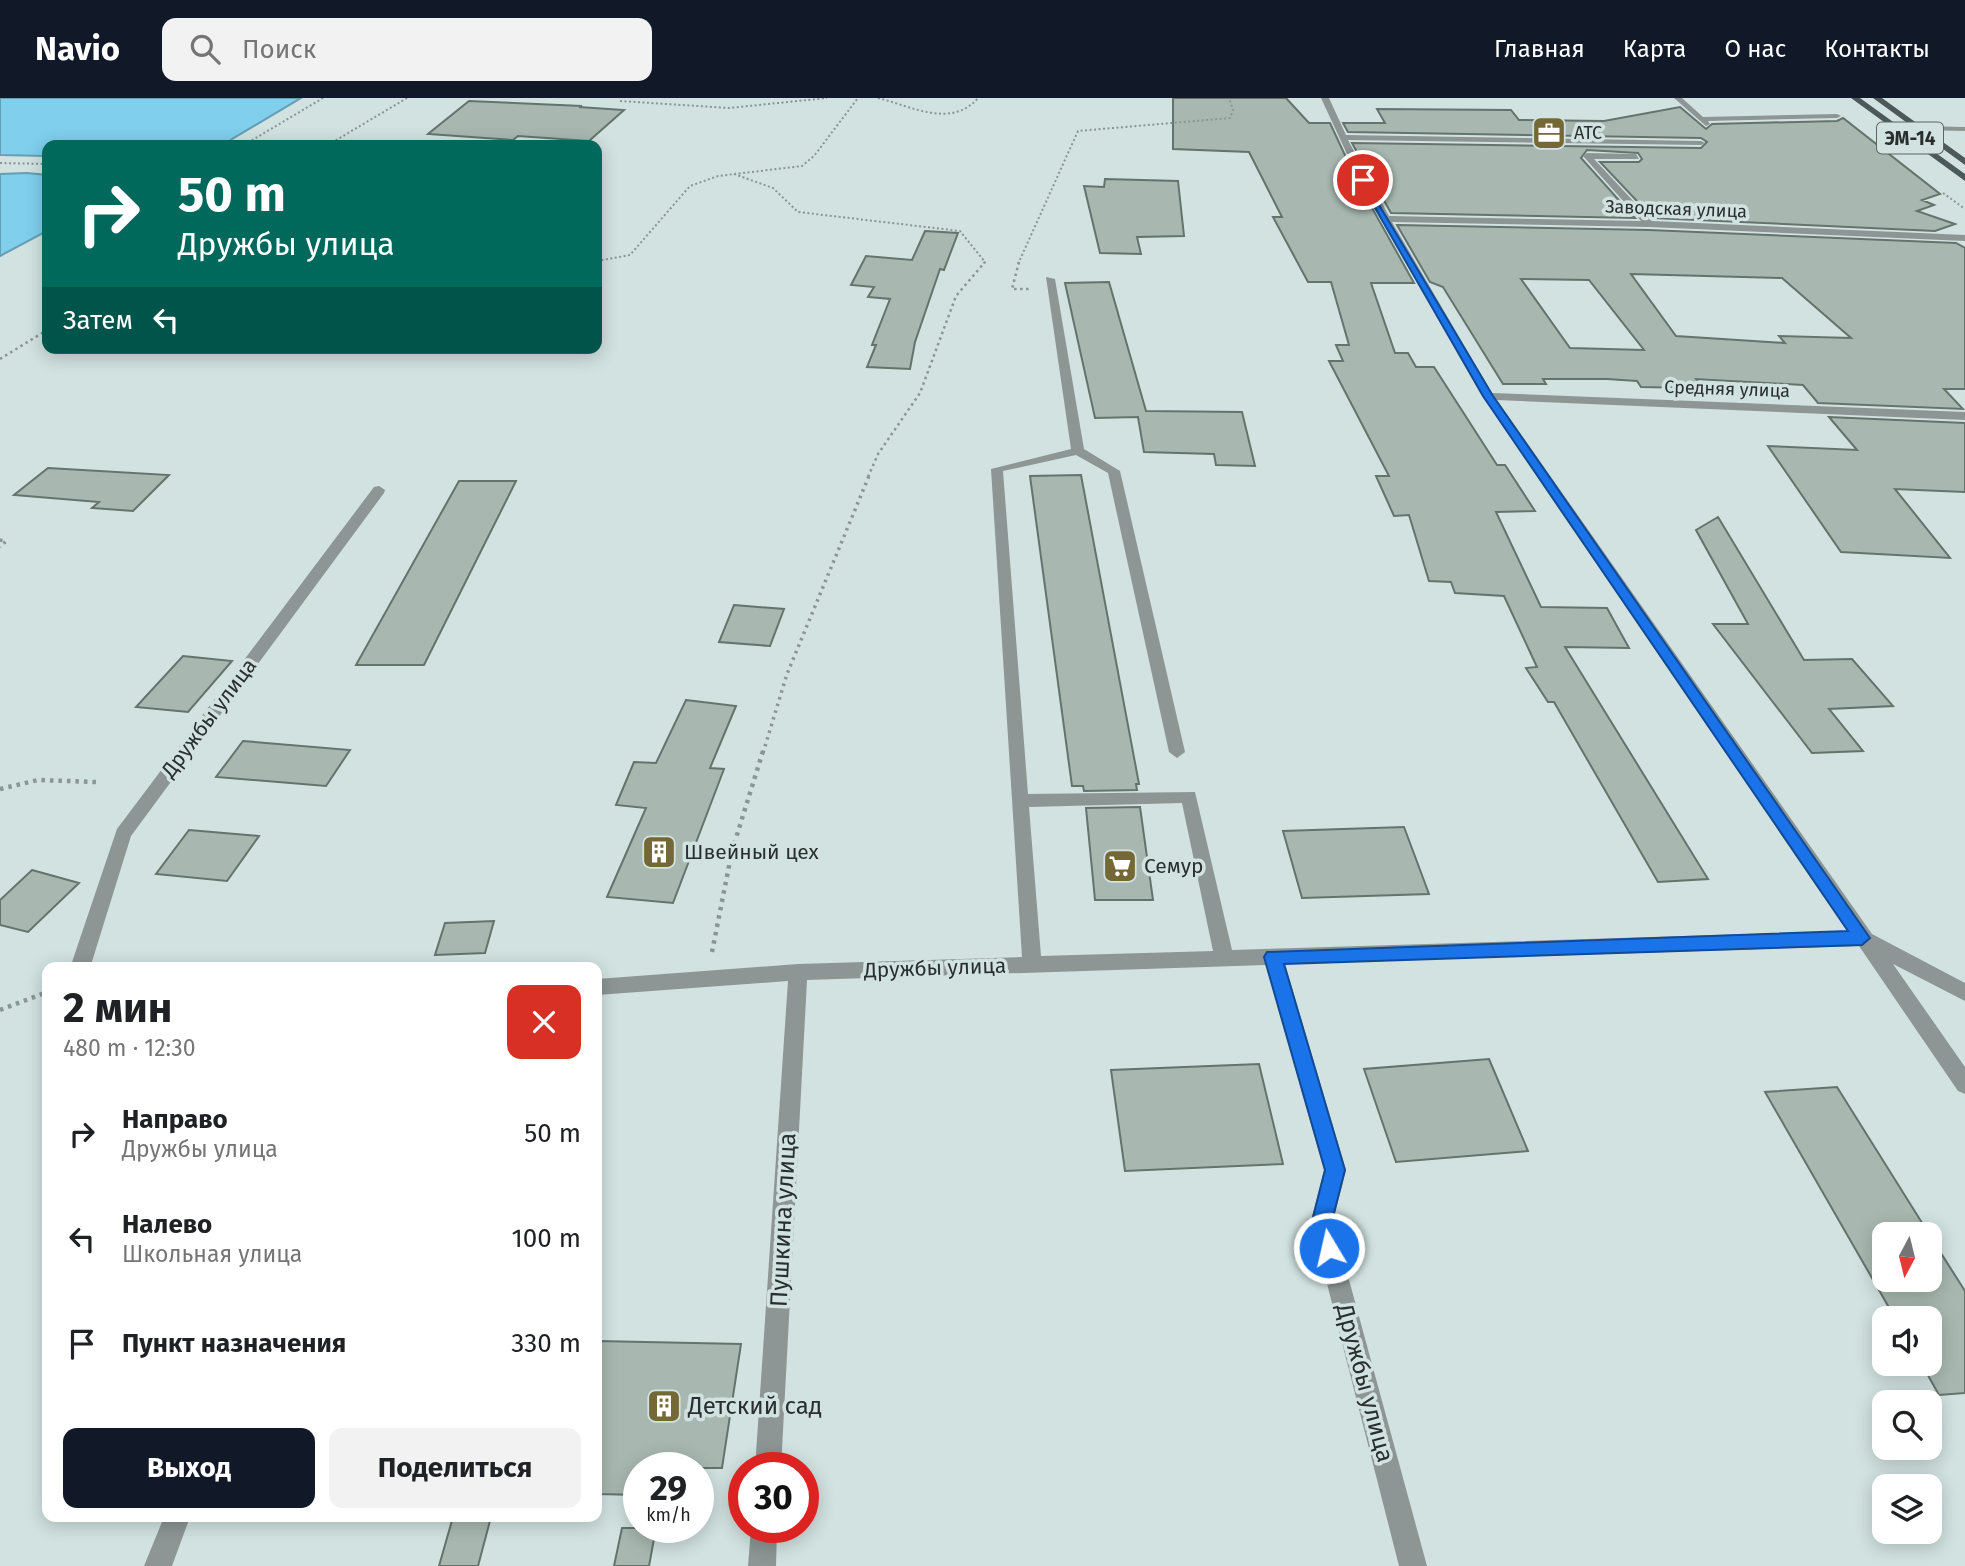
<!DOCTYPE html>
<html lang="ru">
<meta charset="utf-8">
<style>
:root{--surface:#fff;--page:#f2f2f2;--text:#202124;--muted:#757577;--accent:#111827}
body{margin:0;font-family:"Fira Sans",sans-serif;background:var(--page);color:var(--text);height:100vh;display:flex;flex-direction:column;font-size:26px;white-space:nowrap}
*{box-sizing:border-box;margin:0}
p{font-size:23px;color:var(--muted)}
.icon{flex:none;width:38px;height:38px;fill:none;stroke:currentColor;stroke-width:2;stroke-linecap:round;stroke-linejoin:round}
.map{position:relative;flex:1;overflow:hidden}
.sheet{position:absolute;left:42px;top:864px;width:560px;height:560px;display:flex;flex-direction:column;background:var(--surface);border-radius:14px;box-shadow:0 4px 18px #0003}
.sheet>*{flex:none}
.guide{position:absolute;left:42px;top:42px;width:560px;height:214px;border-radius:14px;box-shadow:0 4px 18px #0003;background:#00695c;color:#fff;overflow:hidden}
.needle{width:46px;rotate:187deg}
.tools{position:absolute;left:1872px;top:1124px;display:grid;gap:14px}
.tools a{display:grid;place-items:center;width:70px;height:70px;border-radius:14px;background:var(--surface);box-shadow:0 4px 18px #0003;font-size:35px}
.speed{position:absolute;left:623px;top:1354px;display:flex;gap:14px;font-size:35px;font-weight:700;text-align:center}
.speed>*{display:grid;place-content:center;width:91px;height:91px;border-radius:50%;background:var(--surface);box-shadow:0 4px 18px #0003;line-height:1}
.speed small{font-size:18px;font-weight:400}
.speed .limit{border:10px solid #d22;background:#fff;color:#111}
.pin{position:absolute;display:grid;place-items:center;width:60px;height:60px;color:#fff;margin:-30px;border:4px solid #fff;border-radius:50%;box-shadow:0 2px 7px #0007}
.me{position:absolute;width:77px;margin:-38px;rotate:351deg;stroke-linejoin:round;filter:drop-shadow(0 0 5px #0008)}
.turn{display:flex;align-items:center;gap:24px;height:147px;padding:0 21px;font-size:32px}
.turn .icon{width:91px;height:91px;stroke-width:2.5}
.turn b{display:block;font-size:49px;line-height:60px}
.then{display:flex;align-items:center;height:66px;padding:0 21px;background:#0003;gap:14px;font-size:26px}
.round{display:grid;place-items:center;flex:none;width:74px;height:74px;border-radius:14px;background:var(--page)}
.summary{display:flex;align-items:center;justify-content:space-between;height:119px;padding:0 21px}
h1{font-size:42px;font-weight:700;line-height:52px}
.action{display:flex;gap:14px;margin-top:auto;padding:14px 21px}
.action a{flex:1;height:80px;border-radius:14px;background:var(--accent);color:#fff;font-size:28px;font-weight:700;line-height:80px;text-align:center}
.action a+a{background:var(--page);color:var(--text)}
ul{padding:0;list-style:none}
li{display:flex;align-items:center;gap:21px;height:105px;padding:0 21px}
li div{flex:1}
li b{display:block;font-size:26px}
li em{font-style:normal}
header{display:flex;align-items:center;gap:42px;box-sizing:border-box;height:98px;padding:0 35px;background:var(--accent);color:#fff}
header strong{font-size:33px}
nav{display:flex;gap:38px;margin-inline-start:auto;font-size:24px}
.search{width:490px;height:63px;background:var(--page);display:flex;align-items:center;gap:18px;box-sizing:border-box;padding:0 24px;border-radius:14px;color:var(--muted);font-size:26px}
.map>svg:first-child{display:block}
.water{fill:#7fcfed;stroke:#659fb4;stroke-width:2}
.building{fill:#a8b8b1;stroke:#65736d;stroke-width:2;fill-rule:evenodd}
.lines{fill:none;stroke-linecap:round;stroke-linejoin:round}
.path-far3{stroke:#899695;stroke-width:2;stroke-dasharray:2 2.5;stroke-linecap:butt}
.path-far2{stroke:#899695;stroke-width:2.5;stroke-dasharray:2.5 3.5;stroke-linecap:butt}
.path-far1{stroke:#899695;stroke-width:3.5;stroke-dasharray:2.5 4.5;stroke-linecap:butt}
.path{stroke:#899695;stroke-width:4.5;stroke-dasharray:3.5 5;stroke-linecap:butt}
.minor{fill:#8d9595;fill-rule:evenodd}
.major{fill:#4c585a;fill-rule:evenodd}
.route{fill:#1a73e8;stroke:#114b97;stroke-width:2}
.labels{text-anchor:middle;stroke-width:7;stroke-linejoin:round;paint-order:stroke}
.far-poi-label{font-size:18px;fill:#282f2e;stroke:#d1e2e0;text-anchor:start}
.far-street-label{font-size:18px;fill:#282f2e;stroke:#d1e2e0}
.shield{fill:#d1e2e0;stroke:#5b6563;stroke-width:2}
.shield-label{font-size:19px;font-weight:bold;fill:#282f2e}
.street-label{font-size:21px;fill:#282f2e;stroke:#d1e2e0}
.poi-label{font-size:21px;fill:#282f2e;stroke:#d1e2e0;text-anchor:start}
.near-street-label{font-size:24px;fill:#282f2e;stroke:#d1e2e0}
.near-poi-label{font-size:24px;fill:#282f2e;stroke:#d1e2e0;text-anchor:start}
</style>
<header>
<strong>Navio</strong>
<div class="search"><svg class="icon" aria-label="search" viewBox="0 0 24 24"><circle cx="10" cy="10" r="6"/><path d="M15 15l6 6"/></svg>Поиск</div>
<nav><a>Главная</a><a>Карта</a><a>О нас</a><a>Контакты</a></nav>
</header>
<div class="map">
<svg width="1965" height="1468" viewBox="0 0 1965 1468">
<rect width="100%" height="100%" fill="#d1e2e0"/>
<path class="water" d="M0,0H301L222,47H47V58L0,57Z
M27,75L47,77V133L0,158V76Z"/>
<path class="building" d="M1173,0H1286L1309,25H1330L1357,83L1414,185H1371L1395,255H1408L1416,269H1434L1497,367H1505L1535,413L1496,414L1541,509L1607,510L1629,550L1565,549L1708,781L1658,784L1554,604H1548L1526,570L1537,569L1504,498L1455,495L1451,484L1429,483L1409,417L1394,418L1376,378H1389L1329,263H1343L1336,247H1349L1331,184H1308L1273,119H1282L1249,54L1173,51Z
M469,3L582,8L579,9L624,12L589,43L518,38L513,42L428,36Z
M1680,9L1706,31L1712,26L1837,23L1843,20L1940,96L1922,102L1934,107L1917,113L1955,126L1935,133L1653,120L1600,64H1639L1642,61L1638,55L1587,52L1581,60L1635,120L1391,115L1352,45L1701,50L1707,44L1701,40L1348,34L1343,25H1385L1377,11L1511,12L1519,22L1604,23Z
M1105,81L1178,83L1184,138L1137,139L1141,156L1100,155L1084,88L1104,89Z
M1397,127L1649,132L1956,145L1965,150V291H1944L1963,311L1818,305L1803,287L1696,281L1699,285H1686L1690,290L1641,289L1637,283L1607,281H1543L1546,286H1503L1443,189L1430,184ZM1631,176L1782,180L1851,240L1779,238L1785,245L1676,238ZM1521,181L1589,182L1644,252L1570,250Z
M925,133L958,135L944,172L940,171L915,244L910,271L867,269L876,247H872L890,201L868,199L874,189L851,187L866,158L912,162Z
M1109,184L1146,313L1242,314L1255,368L1216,367L1214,356L1144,354L1138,319L1095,320L1065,185Z
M1829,319L1965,325V394L1895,391L1950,460L1841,454L1768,348L1857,352Z
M48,370L169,377L133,413L92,410L99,404L14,397Z
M1081,377L1139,686H1136L1137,692L1084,693L1083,688H1072L1030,378Z
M459,383H516L424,567H356Z
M1718,419L1804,562L1852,561L1893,608L1829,611L1863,653L1812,655L1713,526H1748L1696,432Z
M734,507L784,511L770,548L719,544Z
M183,558L232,563L188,614L136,609Z
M686,602L736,608L710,670L724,671L673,805L607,799L646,710L616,707L634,664L656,665Z
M243,643L350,652L326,688L216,679Z
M1140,709L1153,802H1095L1086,710Z
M1404,729L1429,796L1302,800L1283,733Z
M189,732L259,738L227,783L156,776Z
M32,772L79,785L28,834L0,827V802Z
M494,823L485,855L435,857L445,825Z
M1489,961L1528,1053L1396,1064L1364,971Z
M1259,966L1283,1066L1125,1073L1111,972Z
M1837,989L1929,1136H1885V1181H1930V1138L1965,1193V1295L1939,1297L1921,1265H1930V1220H1895L1765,994Z
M597,1243L741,1246L722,1370H639V1397L597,1396Z
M453,1419H491L478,1468H439Z
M622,1430H656L649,1468H614Z"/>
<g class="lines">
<path class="path-far3" d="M878,0C911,8 951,31 978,0
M620,3L729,10L827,0
M244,47L323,0
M328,47L407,0
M0,65L47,66
M734,76L773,90L798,114L960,133L985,164L983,166
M1943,95L1965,111
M597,163L630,157L690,88L718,78L802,68L814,58L858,0
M1018,166L1078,33L1230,20L1233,12L1229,0"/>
<path class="path-far2" d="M1019,164L1012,191H1030
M0,261L47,232
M868,379L878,356L920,295L956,198L985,164"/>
<path class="path-far1" d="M0,442L6,443L0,449
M763,655L787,576L869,378"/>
<path class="path" d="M0,691L38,682L96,684
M712,854L732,753L763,653
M0,912L47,894"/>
<path class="minor" d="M1321,0H1329L1346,37L1701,43L1705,45L1701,47L1348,42L1389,118L1641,123L1583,58L1587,55L1636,56L1639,61H1594L1652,123L1965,137V143L1649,129L1392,124L1492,295L1965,314V322L1497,302L1872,836L1965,885V903L1893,866L1965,969V996L1958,993L1859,848L1285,866L1346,1072L1333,1123L1427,1468H1399L1311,1123L1324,1072L1266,867L807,882L781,1370H755L788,883L597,897V881L798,866L1022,859L991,371L1071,351L1046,179L1055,181L1084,351L1120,373L1185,654L1177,660L1169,654L1108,375L1076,357L1003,373L1028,696L1195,694L1232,852L1848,833L1482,298L1359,82ZM1182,705L1213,853L1041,858L1029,709Z
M1674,0H1682L1703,19L1837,16L1841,18L1837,20L1708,23L1710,26L1706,28Z
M1919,28L1965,29V33L1916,32Z
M379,388L385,392L384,395L131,738L90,870H70L117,731L374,389Z
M164,1419H190L172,1468H144Z
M751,1430H777L776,1468H748Z"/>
<path class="major" d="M1851,0H1860L1965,76V83Z
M1873,0H1882L1965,60V67Z"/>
</g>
<path class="route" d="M1363,80L1493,298L1870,840L1862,847L1284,866L1345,1072L1332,1123L1339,1150L1336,1157L1329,1160L1322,1157L1312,1123L1325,1072L1264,859L1267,854L1848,833L1483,298L1359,82Z"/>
<defs>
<g id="office-square" transform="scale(1.75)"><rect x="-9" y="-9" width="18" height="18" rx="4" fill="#746835" stroke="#d1e2e0"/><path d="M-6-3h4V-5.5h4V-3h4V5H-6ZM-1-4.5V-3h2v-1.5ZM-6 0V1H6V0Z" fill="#fff"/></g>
<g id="building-square" transform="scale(1.75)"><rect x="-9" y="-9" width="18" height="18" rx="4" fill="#746835" stroke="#d1e2e0"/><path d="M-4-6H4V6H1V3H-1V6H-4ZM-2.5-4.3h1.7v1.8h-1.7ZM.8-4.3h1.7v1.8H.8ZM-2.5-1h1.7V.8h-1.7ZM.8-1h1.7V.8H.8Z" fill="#fff"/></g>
<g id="supermarket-square" transform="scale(1.75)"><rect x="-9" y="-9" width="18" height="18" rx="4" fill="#746835" stroke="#d1e2e0"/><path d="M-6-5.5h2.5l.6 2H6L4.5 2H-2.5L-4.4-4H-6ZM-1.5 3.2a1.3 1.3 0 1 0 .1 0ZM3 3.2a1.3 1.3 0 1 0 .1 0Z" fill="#fff"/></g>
</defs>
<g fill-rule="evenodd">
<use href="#office-square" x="1549" y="35"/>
<use href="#building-square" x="659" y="754"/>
<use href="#supermarket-square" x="1120" y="768"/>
<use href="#building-square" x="664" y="1308"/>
</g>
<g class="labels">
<g class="far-poi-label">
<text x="1574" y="41">АТС</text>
</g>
<g class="far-street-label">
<text transform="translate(1676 111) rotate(2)" y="6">Заводская улица</text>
<text transform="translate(1727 291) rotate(2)" y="6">Средняя улица</text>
</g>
<rect class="shield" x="1877" y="24.5" width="66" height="31" rx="5"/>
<g class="shield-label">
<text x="1910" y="47">ЭМ-14</text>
</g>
<g class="street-label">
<text transform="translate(209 620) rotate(-53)" y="7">Дружбы улица</text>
<text transform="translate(935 870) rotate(-2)" y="7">Дружбы улица</text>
</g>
<g class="poi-label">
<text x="684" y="761">Швейный цех</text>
<text x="1144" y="775">Семур</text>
</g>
<g class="near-street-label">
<text transform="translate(783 1122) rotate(-87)" y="8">Пушкина улица</text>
<text transform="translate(1365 1285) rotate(75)" y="8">Дружбы улица</text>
</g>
<g class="near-poi-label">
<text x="688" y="1316">Детский сад</text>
</g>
</g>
</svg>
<div class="tools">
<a><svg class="needle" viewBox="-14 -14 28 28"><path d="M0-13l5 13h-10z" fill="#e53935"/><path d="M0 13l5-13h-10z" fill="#757577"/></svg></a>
<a><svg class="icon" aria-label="sound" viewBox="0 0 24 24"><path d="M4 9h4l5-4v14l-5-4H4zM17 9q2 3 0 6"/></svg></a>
<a><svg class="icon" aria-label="search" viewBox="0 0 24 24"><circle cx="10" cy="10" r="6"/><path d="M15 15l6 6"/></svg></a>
<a><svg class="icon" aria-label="layers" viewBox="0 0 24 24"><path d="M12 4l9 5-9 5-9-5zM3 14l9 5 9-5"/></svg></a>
</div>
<div class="speed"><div>29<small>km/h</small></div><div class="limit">30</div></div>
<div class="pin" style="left:1363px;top:82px;background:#d93025"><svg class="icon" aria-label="arrive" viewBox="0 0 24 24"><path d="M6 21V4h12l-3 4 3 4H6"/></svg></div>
<svg class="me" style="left:1329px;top:1150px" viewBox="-20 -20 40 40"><circle r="17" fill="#1a73e8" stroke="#fff" stroke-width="3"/><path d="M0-11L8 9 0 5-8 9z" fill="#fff"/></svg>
<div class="guide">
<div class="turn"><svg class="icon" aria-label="right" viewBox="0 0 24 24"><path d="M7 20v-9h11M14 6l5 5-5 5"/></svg><div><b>50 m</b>Дружбы улица</div></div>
<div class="then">Затем<svg class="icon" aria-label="left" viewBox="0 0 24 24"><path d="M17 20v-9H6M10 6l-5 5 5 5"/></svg></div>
</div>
<section class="sheet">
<div class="summary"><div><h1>2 мин</h1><p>480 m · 12:30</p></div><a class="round" style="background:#d93025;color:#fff"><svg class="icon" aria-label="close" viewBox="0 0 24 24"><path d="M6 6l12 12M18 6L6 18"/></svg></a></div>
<ul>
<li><svg class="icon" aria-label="right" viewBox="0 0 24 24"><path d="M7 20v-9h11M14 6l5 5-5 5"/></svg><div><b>Направо</b><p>Дружбы улица</p></div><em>50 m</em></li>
<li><svg class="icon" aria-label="left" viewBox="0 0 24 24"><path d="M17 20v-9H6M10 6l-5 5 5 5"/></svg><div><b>Налево</b><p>Школьная улица</p></div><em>100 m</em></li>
<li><svg class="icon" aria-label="arrive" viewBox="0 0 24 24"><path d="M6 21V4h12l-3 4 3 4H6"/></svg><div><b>Пункт назначения</b></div><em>330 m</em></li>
</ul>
<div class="action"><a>Выход</a><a>Поделиться</a></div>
</section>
</div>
